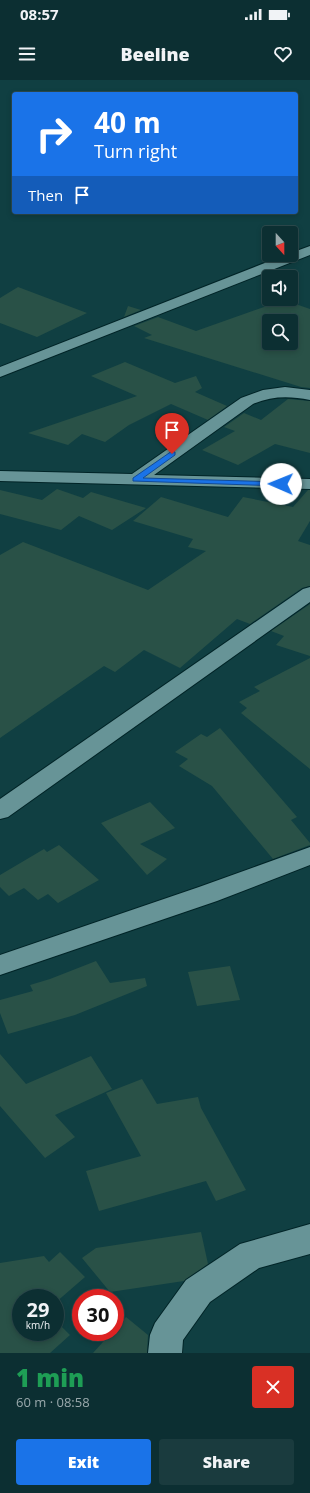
<!DOCTYPE html>
<meta charset="utf-8">
<style>
:root{--surface:#0c2f32;--page:#1a3b3e;--text:#f1f3f6;--muted:#9aa9ac;--line:#2c4a4d;--accent:#1a73e8}
body{margin:0;font-family:"Open Sans",sans-serif;background:var(--page);color:var(--text);height:100vh;display:flex;flex-direction:column;font-size:15px;white-space:nowrap}
*{box-sizing:border-box;margin:0}
p{font-size:13px;color:var(--muted)}
.icon{flex:none;width:22px;height:22px;fill:none;stroke:currentColor;stroke-width:2;stroke-linecap:round;stroke-linejoin:round}
.map{position:relative;height:1273px;overflow:hidden}
.details{display:flex;flex-direction:column;background:var(--surface);flex:1}
.details>*{flex:none}
.hud{position:absolute;left:12px;top:12px;width:286px;height:122px;border-radius:4px;box-shadow:0 2px 6px #0003,0 0 0 1px var(--line);background:#1a73e8;color:#fff;overflow:hidden}
.needle{width:26px;rotate:159deg}
.tools{position:absolute;left:262px;top:146px;display:grid;gap:8px}
.tools a{display:grid;place-items:center;width:36px;height:36px;border-radius:4px;background:var(--surface);box-shadow:0 2px 6px #0003,0 0 0 1px var(--line);font-size:20px}
.speed{position:absolute;left:12px;top:1209px;display:flex;gap:8px;font-size:20px;font-weight:700;text-align:center}
.speed>*{display:grid;place-content:center;width:52px;height:52px;border-radius:50%;background:var(--surface);box-shadow:0 2px 6px #0003,0 0 0 1px var(--line);line-height:1}
.speed small{font-size:10px;font-weight:400}
.speed .limit{border:6px solid #d22;background:#fff;color:#111}
.pin{position:absolute;display:grid;place-items:center;width:34px;height:34px;color:#fff;margin:-41px -17px;border-radius:50% 50% 50% 0;rotate:-45deg;box-shadow:0 0 4px #0007}
.pin .icon{rotate:45deg}
.me{position:absolute;width:44px;margin:-22px;rotate:271deg;stroke-linejoin:round;filter:drop-shadow(0 0 3px #0008)}
.turn{display:flex;align-items:center;gap:14px;height:84px;padding:0 16px;font-size:18px}
.turn .icon{width:52px;height:52px;stroke-width:2.5}
.turn b{display:block;font-size:28px;line-height:34px}
.then{display:flex;align-items:center;height:38px;padding:0 16px;background:#0003;gap:8px;font-size:15px}
.round{display:grid;place-items:center;flex:none;width:42px;height:42px;border-radius:4px;background:var(--page)}
.headline{display:flex;align-items:center;justify-content:space-between;height:68px;padding:0 16px}
h1{font-size:24px;font-weight:800;line-height:30px;color:#1e9e55}
.action{display:flex;gap:8px;margin-top:auto;padding:8px 16px}
.action a{flex:1;height:46px;border-radius:4px;background:var(--accent);color:#fff;font-size:16px;font-weight:800;line-height:46px;text-align:center}
.action a+a{background:var(--page);color:var(--text)}
.status{display:flex;justify-content:space-between;align-items:center;height:28px;padding:0 20px;background:var(--surface);direction:ltr}
.status svg{height:11px;fill:currentColor}
header{display:flex;justify-content:space-between;align-items:center;height:52px;padding:0 16px;background:var(--surface);font-size:18px;font-weight:800}
.map>svg:first-child{display:block}
.building{fill:#295147;fill-rule:evenodd}
.lines{fill:none;stroke-linecap:round;stroke-linejoin:round}
.minor-casing{stroke:#012427;stroke-width:2}
.minor{fill:#679497;fill-rule:evenodd}
.route{fill:#1a73e8;stroke:#114b97}
</style>
<div class="status"><b>08:57</b><svg viewBox="0 0 49 12"><path d="M0 12V9h3v3zM5 12V6h3v6zM10 12V3h3v9zM15 12V0h3v12zM26 1h20v11H26zM47 4h2v5h-2z"/></svg></div>
<header><svg class="icon" aria-label="menu" viewBox="0 0 24 24"><path d="M4 6h16M4 12h16M4 18h16"/></svg>Beeline<svg class="icon" aria-label="heart" viewBox="0 0 24 24"><path d="M12 20l-8-8c-3-5 5-10 8-4 3-6 11-1 8 4z"/></svg></header>
<div class="map">
<svg width="310" height="1273" viewBox="0 0 310 1273">
<rect width="100%" height="100%" fill="#103f42"/>
<path class="building" d="M18,207L87,233L37,257L0,243V218Z
M284,220L310,229V308L301,307L144,258L152,255L134,246L158,237L196,251ZM269,241H291V263H269Z
M128,226L141,230L124,237Z
M125,282L175,303L196,296L202,308L195,312L227,326L208,340L171,324L129,345L105,362L82,354L68,365L28,353L137,316L91,296Z
M288,319L310,321V373L275,364L238,385L202,370L235,351L224,347L244,333L261,340Z
M57,409L83,418L91,412L146,428L112,450L79,436L61,450L0,434V410L42,420Z
M308,410H310V441L298,461L310,465V506L302,508L250,544L237,539L180,588L144,570L115,592L104,586L0,658V475L23,462L148,510L206,471L188,467L193,459L133,441L161,417L228,437L243,417L293,427Z
M310,524V576L276,565L284,556L271,551Z
M310,578V689L241,633L247,628L239,622L260,611L254,607Z
M220,648L297,737L291,740L310,763V765L273,779L212,706L179,686L188,679L175,672L201,654L207,657Z
M150,722L175,748L140,764L167,779L147,795L101,743Z
M59,765L99,800L58,823L48,814L38,820L24,808L9,816L0,807V795L44,769L47,772Z
M96,881L110,903L145,898L147,906L75,935L8,954L0,933V920L33,911L30,905L50,899Z
M230,886L240,920L197,926L188,892Z
M0,974L26,1004L91,976L112,1009L55,1035L75,1057L45,1078L0,1026Z
M142,999L157,1024L198,1017L201,1028L246,1110L216,1121L206,1101L99,1131L86,1091L141,1076L106,1013Z
M201,1152L208,1184L184,1201L110,1212L82,1178L96,1168Z
M60,1172L85,1197L55,1223V1218H21V1252H55V1240L70,1255L50,1273H0V1183L44,1176L49,1182Z
M126,1237L148,1255L147,1273H93L112,1252H115V1249Z"/>
<g class="lines">
<g class="minor-casing">
<path id="minor" d="M310,166V175L0,297V287L285,175H291V173Z
M285,307L310,310V320C289,316 272,316 253,324L154,395L310,399V409L0,401V391L132,394L241,318L263,310Z
M310,507V522L8,737L0,739V719L303,509Z
M310,767V785L217,821L0,895V875L199,807Z
M310,1144V1174L259,1188L210,1222L183,1260L182,1273H148L150,1255L155,1243L186,1200L240,1164Z"/>
</g>
<use href="#minor" class="minor"/>
</g>
<path class="route" d="M172,371L175,372V375L143,398L281,402L285,404L281,406L133,401V398Z"/>
</svg>
<div class="tools">
<a><svg class="needle" viewBox="-14 -14 28 28"><path d="M0-13l5 13h-10z" fill="#e53935"/><path d="M0 13l5-13h-10z" fill="#9aa9ac"/></svg></a>
<a><svg class="icon" aria-label="sound" viewBox="0 0 24 24"><path d="M4 9h4l5-4v14l-5-4H4zM17 9q2 3 0 6"/></svg></a>
<a><svg class="icon" aria-label="search" viewBox="0 0 24 24"><circle cx="10" cy="10" r="6"/><path d="M15 15l6 6"/></svg></a>
</div>
<div class="speed"><div>29<small>km/h</small></div><div class="limit">30</div></div>
<div class="pin" style="left:172px;top:374px;background:#d93025"><svg class="icon" aria-label="arrive" viewBox="0 0 24 24"><path d="M6 21V4h12l-3 4 3 4H6"/></svg></div>
<svg class="me" style="left:281px;top:404px" viewBox="-20 -20 40 40"><circle r="19" fill="#fff"/><path d="M0-13L10 11 0 6-10 11z" fill="#1a73e8"/></svg>
<div class="hud">
<div class="turn"><svg class="icon" aria-label="right" viewBox="0 0 24 24"><path d="M7 20v-9h11M14 6l5 5-5 5"/></svg><div><b>40 m</b>Turn right</div></div>
<div class="then">Then<svg class="icon" aria-label="arrive" viewBox="0 0 24 24"><path d="M6 21V4h12l-3 4 3 4H6"/></svg></div>
</div>
</div>
<section class="details">
<div class="headline"><div><h1>1 min</h1><p>60 m · 08:58</p></div><a class="round" style="background:#d93025;color:#fff"><svg class="icon" aria-label="close" viewBox="0 0 24 24"><path d="M6 6l12 12M18 6L6 18"/></svg></a></div>
<div class="action"><a>Exit</a><a>Share</a></div>
</section>
